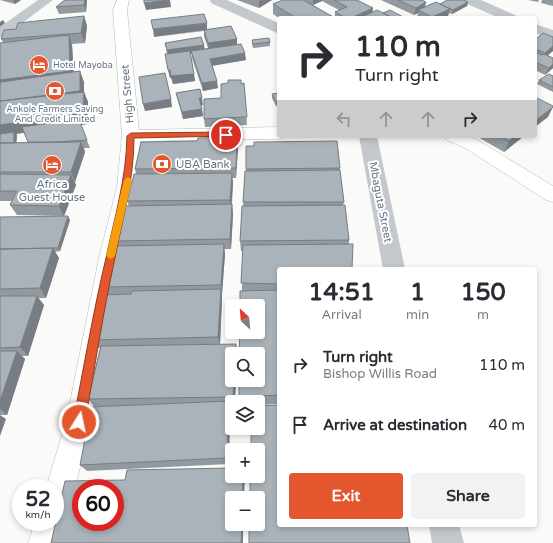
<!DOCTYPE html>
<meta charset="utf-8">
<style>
:root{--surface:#fff;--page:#f2f2f3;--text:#2b2b33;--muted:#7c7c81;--accent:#e4572e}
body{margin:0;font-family:"Varela Round",sans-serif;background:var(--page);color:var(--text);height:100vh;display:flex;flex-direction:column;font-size:15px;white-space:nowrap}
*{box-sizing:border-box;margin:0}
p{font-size:13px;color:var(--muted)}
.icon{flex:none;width:22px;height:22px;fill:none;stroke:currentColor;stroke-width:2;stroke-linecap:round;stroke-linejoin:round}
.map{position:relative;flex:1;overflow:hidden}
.sheet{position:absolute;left:277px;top:267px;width:260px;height:260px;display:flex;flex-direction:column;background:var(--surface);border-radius:4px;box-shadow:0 2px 6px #0003}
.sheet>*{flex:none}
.top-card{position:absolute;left:277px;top:16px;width:260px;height:122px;border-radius:4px;box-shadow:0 2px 6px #0003;background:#fff;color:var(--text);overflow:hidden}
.needle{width:26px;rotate:334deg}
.tools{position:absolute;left:225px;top:299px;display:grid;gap:8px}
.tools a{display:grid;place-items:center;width:40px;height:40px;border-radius:4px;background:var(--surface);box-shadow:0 2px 6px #0003;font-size:20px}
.speed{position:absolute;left:12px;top:479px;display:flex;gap:8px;font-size:20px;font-weight:700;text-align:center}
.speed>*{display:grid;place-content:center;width:52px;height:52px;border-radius:50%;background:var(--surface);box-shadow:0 2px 6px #0003;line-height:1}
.speed small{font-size:10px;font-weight:400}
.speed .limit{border:6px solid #d22;background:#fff;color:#111}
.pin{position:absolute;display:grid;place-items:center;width:34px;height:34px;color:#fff;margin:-17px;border:2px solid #fff;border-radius:50%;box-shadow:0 1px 4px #0007}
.me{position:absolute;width:44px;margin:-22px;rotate:10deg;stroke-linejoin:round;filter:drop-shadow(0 0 3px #0008)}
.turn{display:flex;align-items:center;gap:14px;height:84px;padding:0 12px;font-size:18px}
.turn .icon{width:52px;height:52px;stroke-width:2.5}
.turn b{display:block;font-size:28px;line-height:34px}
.lanes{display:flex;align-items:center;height:38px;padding:0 12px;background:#0003;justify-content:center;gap:20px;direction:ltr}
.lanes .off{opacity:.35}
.eta{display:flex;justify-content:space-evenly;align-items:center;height:68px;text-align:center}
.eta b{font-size:24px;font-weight:700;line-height:28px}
.action{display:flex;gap:8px;margin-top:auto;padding:8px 12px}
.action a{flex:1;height:46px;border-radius:4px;background:var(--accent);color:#fff;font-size:16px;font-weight:700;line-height:46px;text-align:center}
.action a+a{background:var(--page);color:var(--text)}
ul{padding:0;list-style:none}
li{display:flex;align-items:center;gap:12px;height:60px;padding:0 12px}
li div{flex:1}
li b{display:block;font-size:15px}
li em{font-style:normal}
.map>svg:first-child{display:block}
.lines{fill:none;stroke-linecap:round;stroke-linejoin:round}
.major-casing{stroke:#b5babe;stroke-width:1}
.minor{fill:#c3c8cc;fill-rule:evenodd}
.major{fill:#fff;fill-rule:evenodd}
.wall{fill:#929a9f;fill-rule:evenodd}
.shaded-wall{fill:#777d82}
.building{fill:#aab3b9;stroke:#777d82;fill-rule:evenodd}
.route{fill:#e4572e;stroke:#94391e}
.slow{fill:#f59e0b}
.labels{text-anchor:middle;stroke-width:4;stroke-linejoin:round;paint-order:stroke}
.far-poi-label{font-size:9px;fill:#657683;stroke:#fff;text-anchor:start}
.street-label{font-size:11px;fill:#657683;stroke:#fff}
.poi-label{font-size:11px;fill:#657683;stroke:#fff;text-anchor:start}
</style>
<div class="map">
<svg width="553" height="543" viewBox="0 0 553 543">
<rect width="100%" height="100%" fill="#fafaf8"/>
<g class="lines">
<g class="major-casing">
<path id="major" d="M117,0H129L127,10L139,130L279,127V136H286L279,139L140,141L137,187L121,258L92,422L70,506L66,517H63L65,522L60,543H28L35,522H55V488H46L66,422L99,258L117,187L122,136L113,10Z
M444,136H468L479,141L553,186V202L546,200L467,149L447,140Z"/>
</g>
<path class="minor" d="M38,0H53L5,36L0,37V27Z
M210,0H227L274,21L279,24V34L211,3Z
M464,0H481L515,15L517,18H499L465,3Z
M535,24L553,30V39L535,33Z
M359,136H377L405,269H383Z
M429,525H459L464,543H432Z"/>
<use href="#major" class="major"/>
</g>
<path class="wall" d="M0,0H21L15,4Z
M65,0H87L86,12L59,14L56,7Z
M237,0H272L259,8Z
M283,0H356L373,8L372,12L383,13L405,18H279L273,14V4ZM322,1L339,10L335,12V18L313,5Z
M381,0H421L426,2L425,7L440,4L468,2L467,6L452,14L449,13L448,16L444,18H419L417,17L418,13L414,15Z
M528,0H539L538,2Z
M542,0H553V6L541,3Z
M84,16L87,26L85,43L72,44L74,72L84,82V92L88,102L87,124L81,125L90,148H84L85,152L75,182L76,185L64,216L17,215L10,205L12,201H0V43L3,42L1,39L16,29ZM24,132L28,142L16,143L17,135L16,134Z
M207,30L237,39V44L246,60L212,66L218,88L203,91L192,58V54H190L195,81L173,84L171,78H170L165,54H167L165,43L204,49L208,48L204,37V31L154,37Z
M553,37V51L548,55L553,68L545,75L535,70V40Z
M252,40L270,42V46L253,48L252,44Z
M553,76V92L537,84L539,80Z
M244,83L247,125L205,127L204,119L221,98L241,84Z
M176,93L203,105H201L203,116L183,119L178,101Z
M279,93L276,106L272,98V94Z
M476,136H524L504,152Z
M246,146L340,168V171L344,202L343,205L349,240V244L279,269V404L258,405V402H240L239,397L243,251H241L240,241L246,171Z
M238,148L236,178H232L233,183L232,204L233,214L231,249H224L225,254L222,294V298L220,344H236L237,352L235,402H232V404H229L230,408L229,464L87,471L80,465L108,406H94L88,399L100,348H98L93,340L108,295L104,287L117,246L115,241L129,206L127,201L136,174L135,169Z
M0,217L70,220L60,251L55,252L59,258L46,298H38L44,305L28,356H22L25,359L7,415H0Z"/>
<path class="shaded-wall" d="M13,0H21L15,4Z
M85,0H87L86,12L84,5Z
M170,0L171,7L146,10L144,3Z
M261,0H272L259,8V1Z
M313,0H322V1L313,5Z
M426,2L424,9L418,10V13L414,15L416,8Z
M468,2L467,6L452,14L453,10Z
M373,8L372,15L366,18H351Z
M450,9L448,16L444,18H432V17Z
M84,16L87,26L85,43L81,33Z
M3,20L5,23L0,27V22Z
M207,23V30L154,37L153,29Z
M69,35L72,45L74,81L0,91V80Z
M237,39V46L209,50L208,43Z
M204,45L205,52L191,51L192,54L168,57L167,50Z
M553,46V51L542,60L545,53Z
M245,53L246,60L210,66V59Z
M553,64V68L545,75L549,68Z
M168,70H170L171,78H170Z
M80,71L84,82V96V92L88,102L87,124L81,125L90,148L81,125L16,134L17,135L16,147L0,136V125L5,112Z
M194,74L195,81L173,84L171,76Z
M217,81L218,88L203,91L202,83Z
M199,98H202L203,105L200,106Z
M171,99L172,107L145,111L143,104Z
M276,102H279V105L276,106Z
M553,107L548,117L535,127V121Z
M202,109L203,116L183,119L182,112Z
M516,136H524L504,152L509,141Z
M237,137L238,148L236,178V168Z
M81,142L85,152L75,182L71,172Z
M232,173L233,183L231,210L230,200Z
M71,175L76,185L64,216L59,206Z
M232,204L233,214L231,249L230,239Z
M68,216L70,220L60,251L58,248Z
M224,244L225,254L222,294L221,285Z
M53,248L59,258L46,298L40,288Z
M221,289L222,298L220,345L218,337Z
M37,296L44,305L28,356L20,347Z
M236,344L237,352V354H235Z
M17,351L25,359L7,415L0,409V401Z
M234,380H236L235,402L233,397Z
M228,401L230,408L229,464L227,458Z
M0,415L6,419L0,436Z
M243,476H245L244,498H242Z
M242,524H243V543H241Z"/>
<path class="building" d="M65,0H85L84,5L56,7Z
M144,0H169L144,3Z
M283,0H303L335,18H296L273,4Z
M334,0H357L373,8L351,18H346L335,12L347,7Z
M398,0H421L426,2L416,8Z
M447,0H463L468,2L453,10L440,4Z
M436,2L450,9L432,17L418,10Z
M377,10L393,18H360Z
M390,10L405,18H393L383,13Z
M204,14L207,23L153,29L151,20Z
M84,16L81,33L1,39L4,30L16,29L18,23Z
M231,26L237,39L208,43L204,30Z
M543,33L553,37V46L545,53L535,49V40Z
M69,35L70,71L0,80V43Z
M201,37L204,45L167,50L165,43Z
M269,38L270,42L253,44L252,40Z
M241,44L245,53L210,59L217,81L202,83L191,51Z
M190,51L194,74L171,76L170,70H168L165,54Z
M535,52L542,55L544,54L553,58V64L549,68L535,62Z
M80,71V91L0,101V85L1,82Z
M165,73L171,99L143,104L139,77Z
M549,74L553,76V87L539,80Z
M228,80H241V84L244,83L247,117L204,119V99L221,98V84L228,83Z
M200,89L202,98H199L202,109L182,112L176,93Z
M84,92L83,113L0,125V101Z
M279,93V102H276L272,94Z
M535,97L553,106V107L535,121Z
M79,119L87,140L56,142H28L22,127Z
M14,132V143H0V134Z
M499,136H516L509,141Z
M237,137L236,168L135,169L141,142L197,141L198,138Z
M337,141L340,168L246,169V146H254V142Z
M81,142L71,172H0V143Z
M340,170L344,202H243L245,171Z
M232,173L230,200L127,201L134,174Z
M0,174L71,175L59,206L10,205L17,191H0Z
M232,204L230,239L115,241L123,206Z
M345,205L349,240L240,241L242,206Z
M68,216L58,248L0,249V217Z
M224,244L221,285L104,287L113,246Z
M353,244L352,269H279V284L241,283L243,245Z
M53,248L40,288L0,289V249Z
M221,289L218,337L93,340L103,295L131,294L132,291Z
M279,290V395L239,397V380H258V354H239L240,332H258V306H240V291Z
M0,296H37L20,347L0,348Z
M236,344L235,354H232V380H234L233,397L88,399L101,346Z
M0,351H17L0,401Z
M228,401L227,458L80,465L91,407Z
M279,405V525H407L410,543H249V524H258V498H250V476H258V450H251V428H258V406Z
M232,468V476H243L242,498H232V524H242L241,543H51L65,481L125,480L127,470ZM81,488H115V522H81Z"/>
<path class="route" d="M226,132L229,133V136L134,138C134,179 123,217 115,258C103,312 95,367 85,422L83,426L79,428L75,426L73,422C84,367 93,312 106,258C115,215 126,180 127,136L131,133Z"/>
<path class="slow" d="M128,177L132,180L115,256L111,259L106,256L124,180Z"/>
<defs>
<g id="hotel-disc" transform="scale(1)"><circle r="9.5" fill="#e4572e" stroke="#fff"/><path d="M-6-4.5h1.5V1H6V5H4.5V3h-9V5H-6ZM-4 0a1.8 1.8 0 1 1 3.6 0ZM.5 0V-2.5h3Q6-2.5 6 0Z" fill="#fff"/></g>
<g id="bank-disc" transform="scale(1)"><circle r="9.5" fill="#e4572e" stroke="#fff"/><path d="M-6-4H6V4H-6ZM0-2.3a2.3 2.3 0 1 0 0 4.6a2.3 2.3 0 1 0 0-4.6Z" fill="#fff"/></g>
</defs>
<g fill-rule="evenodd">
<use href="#hotel-disc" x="39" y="65"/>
<use href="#bank-disc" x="55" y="91"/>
<use href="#bank-disc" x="162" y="164"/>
<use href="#hotel-disc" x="52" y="165"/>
</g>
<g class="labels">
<g class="far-poi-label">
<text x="53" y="68">Hotel Mayoba</text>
<text x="55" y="112" text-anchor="middle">Ankole Farmers Saving<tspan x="55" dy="10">And Credit Limited</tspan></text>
</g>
<g class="street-label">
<text transform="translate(127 94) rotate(-95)" y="4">High Street</text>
<text transform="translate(381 202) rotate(79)" y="4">Mbaguta Street</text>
</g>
<g class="poi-label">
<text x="176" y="168">UBA Bank</text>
<text x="52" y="188" text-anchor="middle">Africa<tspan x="52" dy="13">Guest House</tspan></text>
</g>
</g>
</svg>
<div class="tools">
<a><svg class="needle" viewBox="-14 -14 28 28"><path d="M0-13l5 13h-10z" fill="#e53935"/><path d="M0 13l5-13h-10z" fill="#7c7c81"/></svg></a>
<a><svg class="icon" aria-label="search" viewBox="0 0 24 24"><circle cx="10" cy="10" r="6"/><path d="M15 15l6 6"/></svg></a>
<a><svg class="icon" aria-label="layers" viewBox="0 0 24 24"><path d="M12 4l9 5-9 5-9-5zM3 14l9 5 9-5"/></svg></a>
<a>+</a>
<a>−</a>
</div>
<div class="speed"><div>52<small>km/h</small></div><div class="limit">60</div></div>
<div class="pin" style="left:226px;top:135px;background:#d93025"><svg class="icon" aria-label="arrive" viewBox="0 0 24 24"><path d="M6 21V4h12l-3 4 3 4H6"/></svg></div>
<svg class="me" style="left:79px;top:422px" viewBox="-20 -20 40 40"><circle r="17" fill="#e4572e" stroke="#fff" stroke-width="3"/><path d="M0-11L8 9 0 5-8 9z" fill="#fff"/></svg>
<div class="top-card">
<div class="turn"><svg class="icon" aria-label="right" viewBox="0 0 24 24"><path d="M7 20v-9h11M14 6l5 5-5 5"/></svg><div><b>110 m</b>Turn right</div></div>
<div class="lanes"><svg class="icon off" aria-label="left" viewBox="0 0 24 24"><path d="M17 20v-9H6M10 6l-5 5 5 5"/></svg><svg class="icon off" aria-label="ahead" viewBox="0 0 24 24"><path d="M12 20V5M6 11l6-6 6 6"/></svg><svg class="icon off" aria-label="ahead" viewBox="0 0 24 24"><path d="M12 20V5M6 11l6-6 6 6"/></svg><svg class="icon" aria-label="right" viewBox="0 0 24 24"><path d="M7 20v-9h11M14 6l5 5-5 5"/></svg></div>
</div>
<section class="sheet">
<div class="eta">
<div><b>14:51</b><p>Arrival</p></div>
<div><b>1</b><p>min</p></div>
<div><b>150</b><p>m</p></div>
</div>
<ul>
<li><svg class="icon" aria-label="right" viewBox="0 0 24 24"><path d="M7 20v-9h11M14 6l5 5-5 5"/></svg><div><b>Turn right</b><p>Bishop Willis Road</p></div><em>110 m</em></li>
<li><svg class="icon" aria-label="arrive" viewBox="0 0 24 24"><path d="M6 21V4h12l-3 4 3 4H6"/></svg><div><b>Arrive at destination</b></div><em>40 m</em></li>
</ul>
<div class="action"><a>Exit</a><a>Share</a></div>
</section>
</div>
